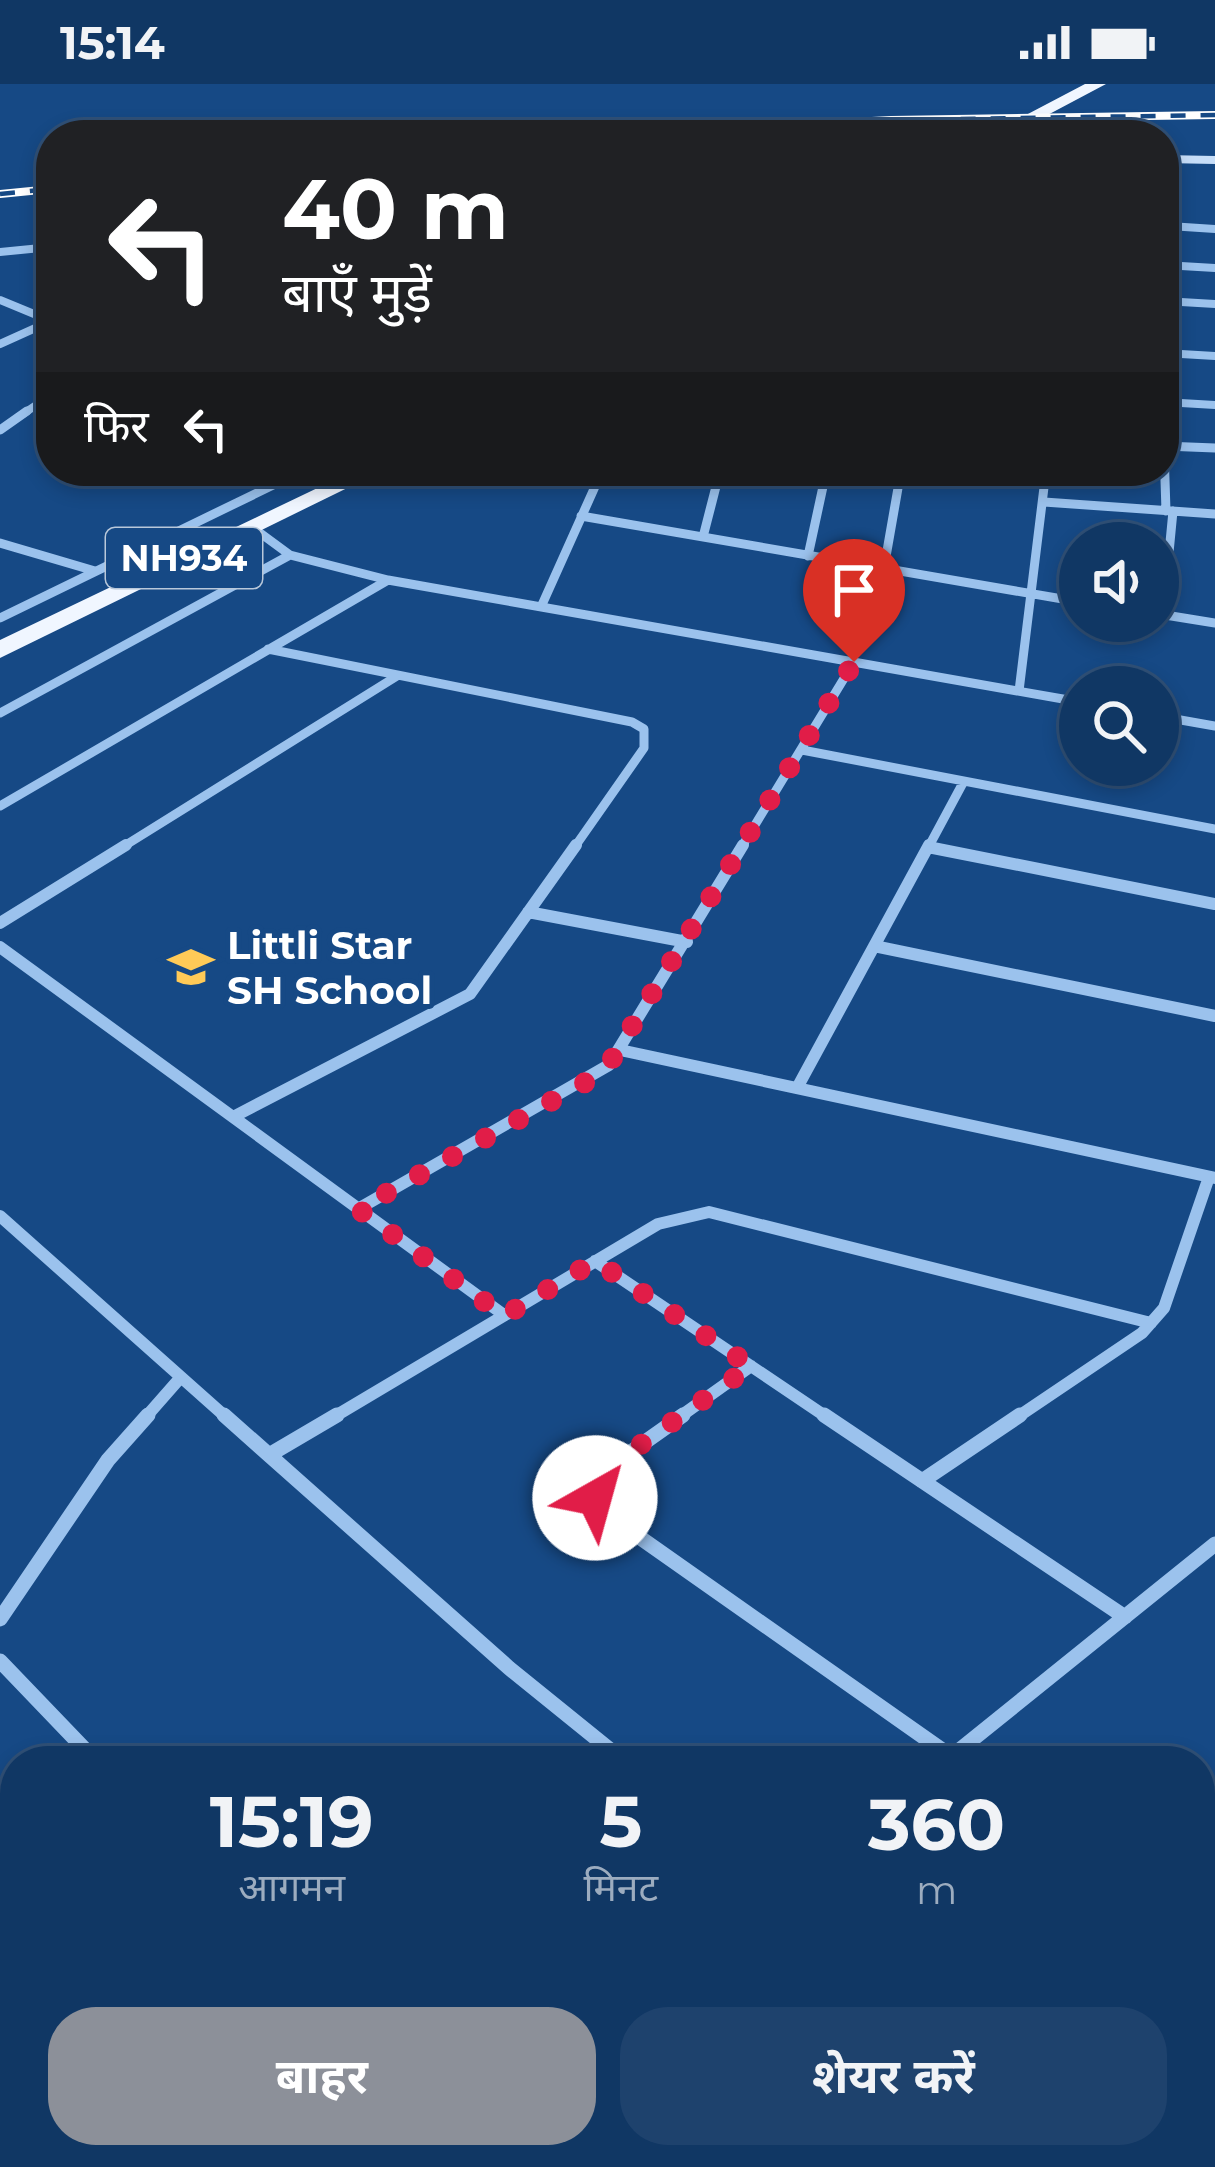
<!DOCTYPE html>
<html lang="hi">
<meta charset="utf-8">
<style>
:root{--surface:#103764;--page:#1e426d;--text:#f1f3f6;--muted:#9cacbf;--line:#305178;--accent:#8c9099}
body{margin:0;font-family:Montserrat,"Noto Sans Devanagari",sans-serif;background:var(--page);color:var(--text);height:100vh;display:flex;flex-direction:column;font-size:45px;white-space:nowrap}
*{box-sizing:border-box;margin:0}
p{font-size:39px;color:var(--muted)}
.icon{flex:none;width:66px;height:66px;fill:none;stroke:currentColor;stroke-width:2;stroke-linecap:round;stroke-linejoin:round}
.map{position:relative;flex:1;overflow:hidden}
.panel{position:absolute;left:0px;top:1662px;width:1215px;height:423px;display:flex;flex-direction:column;background:var(--surface);border-radius:48px 48px 0 0;box-shadow:0 6px 18px #0003,0 0 0 3px var(--line)}
.panel>*{flex:none}
.hud{position:absolute;left:36px;top:36px;width:1143px;height:366px;border-radius:48px;box-shadow:0 6px 18px #0003,0 0 0 3px var(--line);background:#202124;color:#fff;overflow:hidden}
.tools{position:absolute;left:1059px;top:438px;display:grid;gap:24px}
.tools a{display:grid;place-items:center;width:120px;height:120px;border-radius:50%;background:var(--surface);box-shadow:0 6px 18px #0003,0 0 0 3px var(--line);font-size:60px}
.pin{position:absolute;display:grid;place-items:center;width:102px;height:102px;color:#fff;margin:-123px -51px;border-radius:50% 50% 50% 0;rotate:-45deg;box-shadow:0 0 12px #0007}
.pin .icon{rotate:45deg}
.me{position:absolute;width:132px;margin:-66px;rotate:38deg;stroke-linejoin:round;filter:drop-shadow(0 0 9px #0008)}
.turn{display:flex;align-items:center;gap:42px;height:252px;padding:0 48px;font-size:54px}
.turn .icon{width:156px;height:156px;stroke-width:2.5}
.turn b{display:block;font-size:84px;line-height:102px}
.then{display:flex;align-items:center;height:114px;padding:0 48px;background:#0003;gap:24px;font-size:45px}
.eta{display:flex;justify-content:space-evenly;align-items:center;height:204px;text-align:center}
.eta b{font-size:72px;font-weight:700;line-height:84px}
.action{display:flex;gap:24px;margin-top:auto;padding:24px 48px}
.action a{flex:1;height:138px;border-radius:48px;background:var(--accent);color:#fff;font-size:48px;font-weight:700;line-height:138px;text-align:center}
.action a+a{background:var(--page);color:var(--text)}
.status{display:flex;justify-content:space-between;align-items:center;height:84px;padding:0 60px;background:var(--surface);direction:ltr}
.status svg{height:33px;fill:currentColor}
.map>svg:first-child{display:block}
.lines{fill:none;stroke-linecap:round;stroke-linejoin:round}
.minor-far3{stroke:#9bc2ed;stroke-width:8}
.minor-far2{stroke:#9bc2ed;stroke-width:9}
.minor-far1{stroke:#9bc2ed;stroke-width:12}
.minor{stroke:#9bc2ed;stroke-width:15}
.secondary{fill:#c7def9;fill-rule:evenodd}
.trunk{fill:#f0f6ff;fill-rule:evenodd}
.rail-casing{stroke:#fff;stroke-width:8}
.rail{stroke:#164985;stroke-width:4.5;stroke-dasharray:15;stroke-linecap:butt}
.route{stroke:#e11d48;stroke-width:21;stroke-dasharray:0 37.8}
.labels{text-anchor:middle;stroke-width:10;stroke-linejoin:round;paint-order:stroke}
.shield{fill:#164985;stroke:#b9c8da;stroke-width:3}
.shield-label{font-size:36px;font-weight:bold;fill:#fff}
.poi-label{font-size:39px;font-weight:bold;fill:#fff;stroke:#164985;text-anchor:start}
</style>
<div class="status"><b>15:14</b><svg viewBox="0 0 49 12"><path d="M0 12V9h3v3zM5 12V6h3v6zM10 12V3h3v9zM15 12V0h3v12zM26 1h20v11H26zM47 4h2v5h-2z"/></svg></div>
<div class="map">
<svg width="1215" height="2083" viewBox="0 0 1215 2083">
<rect width="100%" height="100%" fill="#164985"/>
<g class="lines">
<path class="minor-far3" d="M1164,165L1169,142L1215,145
M0,168L51,163
M1164,181L1215,184
M0,216L51,237
M1164,217L1215,220
M0,260L51,237
M1164,269L1215,272
M1164,318L1215,321
M23,330L51,311"/>
<path class="minor-far2" d="M0,346L27,327
M1164,362L1215,364
M1164,365L1166,427
M1044,418L1215,430
M581,432L1080,518
M252,443L290,471L388,496L1080,618
M703,453L720,387
M0,459L95,487
M808,472L824,398
M884,484L901,387
M541,523L602,387
M1159,530L1215,539
M1163,531L1173,427
M0,534L302,387
M268,565L632,638L644,645V664L574,764
M1019,607L1046,387
M0,629L290,471
M1158,632L1215,642
M802,666L1215,745
M0,722L388,496
M121,764L397,592
M741,764L854,578
M928,764L964,697"/>
<path class="minor-far1" d="M928,763L1215,820
M528,828L687,858
M0,839L126,761
M874,862L1215,932
M0,863L504,1231
M620,966L1215,1094
M797,1004L929,761
M233,1033L470,910L576,761
M358,1125L609,981L743,761
M0,1132L227,1334
M595,1177L828,1334
M145,1334L181,1293
M332,1334L658,1140L709,1128L1151,1239
M678,1334L751,1282
M1016,1334L1142,1249L1164,1224L1209,1093"/>
<path class="minor" d="M224,1331L509,1584L624,1677
M683,1331L608,1384L596,1406L605,1429L952,1673
M824,1331L1125,1533
M269,1371L337,1331
M922,1397L1020,1331
M0,1535L108,1376L148,1331
M0,1577L96,1677
M947,1676L1215,1460
M474,2070L487,2083
M1111,2070L1127,2083
M988,2083L1002,2070"/>
<path class="secondary" d="M1164,71L1215,72V80L1164,79Z"/>
<path class="trunk" d="M1085,0H1106L1010,51H988Z
M353,387H382L0,574V556Z"/>
<g class="rail-casing">
<path id="rail" d="M601,51L891,36L1215,31
M0,110L51,105"/>
</g>
<use href="#rail" class="rail"/>
</g>
<g class="lines">
<path class="route" d="M595,1414V1400L608,1384L751,1282L595,1177L504,1232L358,1125L595,993L609,980L854,578"/>
</g>
<defs>
<g id="school-bare" transform="scale(3.6)"><path d="M0-5L7-2L0 1L-7-2ZM-4 1L0 2.5L4 1V4Q0 6-4 4Z" fill="#ffca57" stroke="#164985" stroke-width="2.5" paint-order="stroke"/></g>
</defs>
<g fill-rule="evenodd">
<use href="#school-bare" x="191" y="883"/>
</g>
<g class="labels">
<rect class="shield" x="106" y="444" width="156" height="60" rx="9"/>
<g class="shield-label">
<text x="184" y="487">NH934</text>
</g>
<g class="poi-label">
<text x="227" y="875">Littli Star<tspan x="227" dy="45">SH School</tspan></text>
</g>
</g>
</svg>
<div class="tools">
<a><svg class="icon" aria-label="sound" viewBox="0 0 24 24"><path d="M4 9h4l5-4v14l-5-4H4zM17 9q2 3 0 6"/></svg></a>
<a><svg class="icon" aria-label="search" viewBox="0 0 24 24"><circle cx="10" cy="10" r="6"/><path d="M15 15l6 6"/></svg></a>
</div>
<div class="pin" style="left:854px;top:578px;background:#d93025"><svg class="icon" aria-label="arrive" viewBox="0 0 24 24"><path d="M6 21V4h12l-3 4 3 4H6"/></svg></div>
<svg class="me" style="left:595px;top:1414px" viewBox="-20 -20 40 40"><circle r="19" fill="#fff"/><path d="M0-13L10 11 0 6-10 11z" fill="#e11d48"/></svg>
<div class="hud">
<div class="turn"><svg class="icon" aria-label="left" viewBox="0 0 24 24"><path d="M17 20v-9H6M10 6l-5 5 5 5"/></svg><div><b>40 m</b>बाएँ मुड़ें</div></div>
<div class="then">फिर<svg class="icon" aria-label="left" viewBox="0 0 24 24"><path d="M17 20v-9H6M10 6l-5 5 5 5"/></svg></div>
</div>
<section class="panel">
<div class="eta">
<div><b>15:19</b><p>आगमन</p></div>
<div><b>5</b><p>मिनट</p></div>
<div><b>360</b><p>m</p></div>
</div>
<div class="action"><a>बाहर</a><a>शेयर करें</a></div>
</section>
</div>
